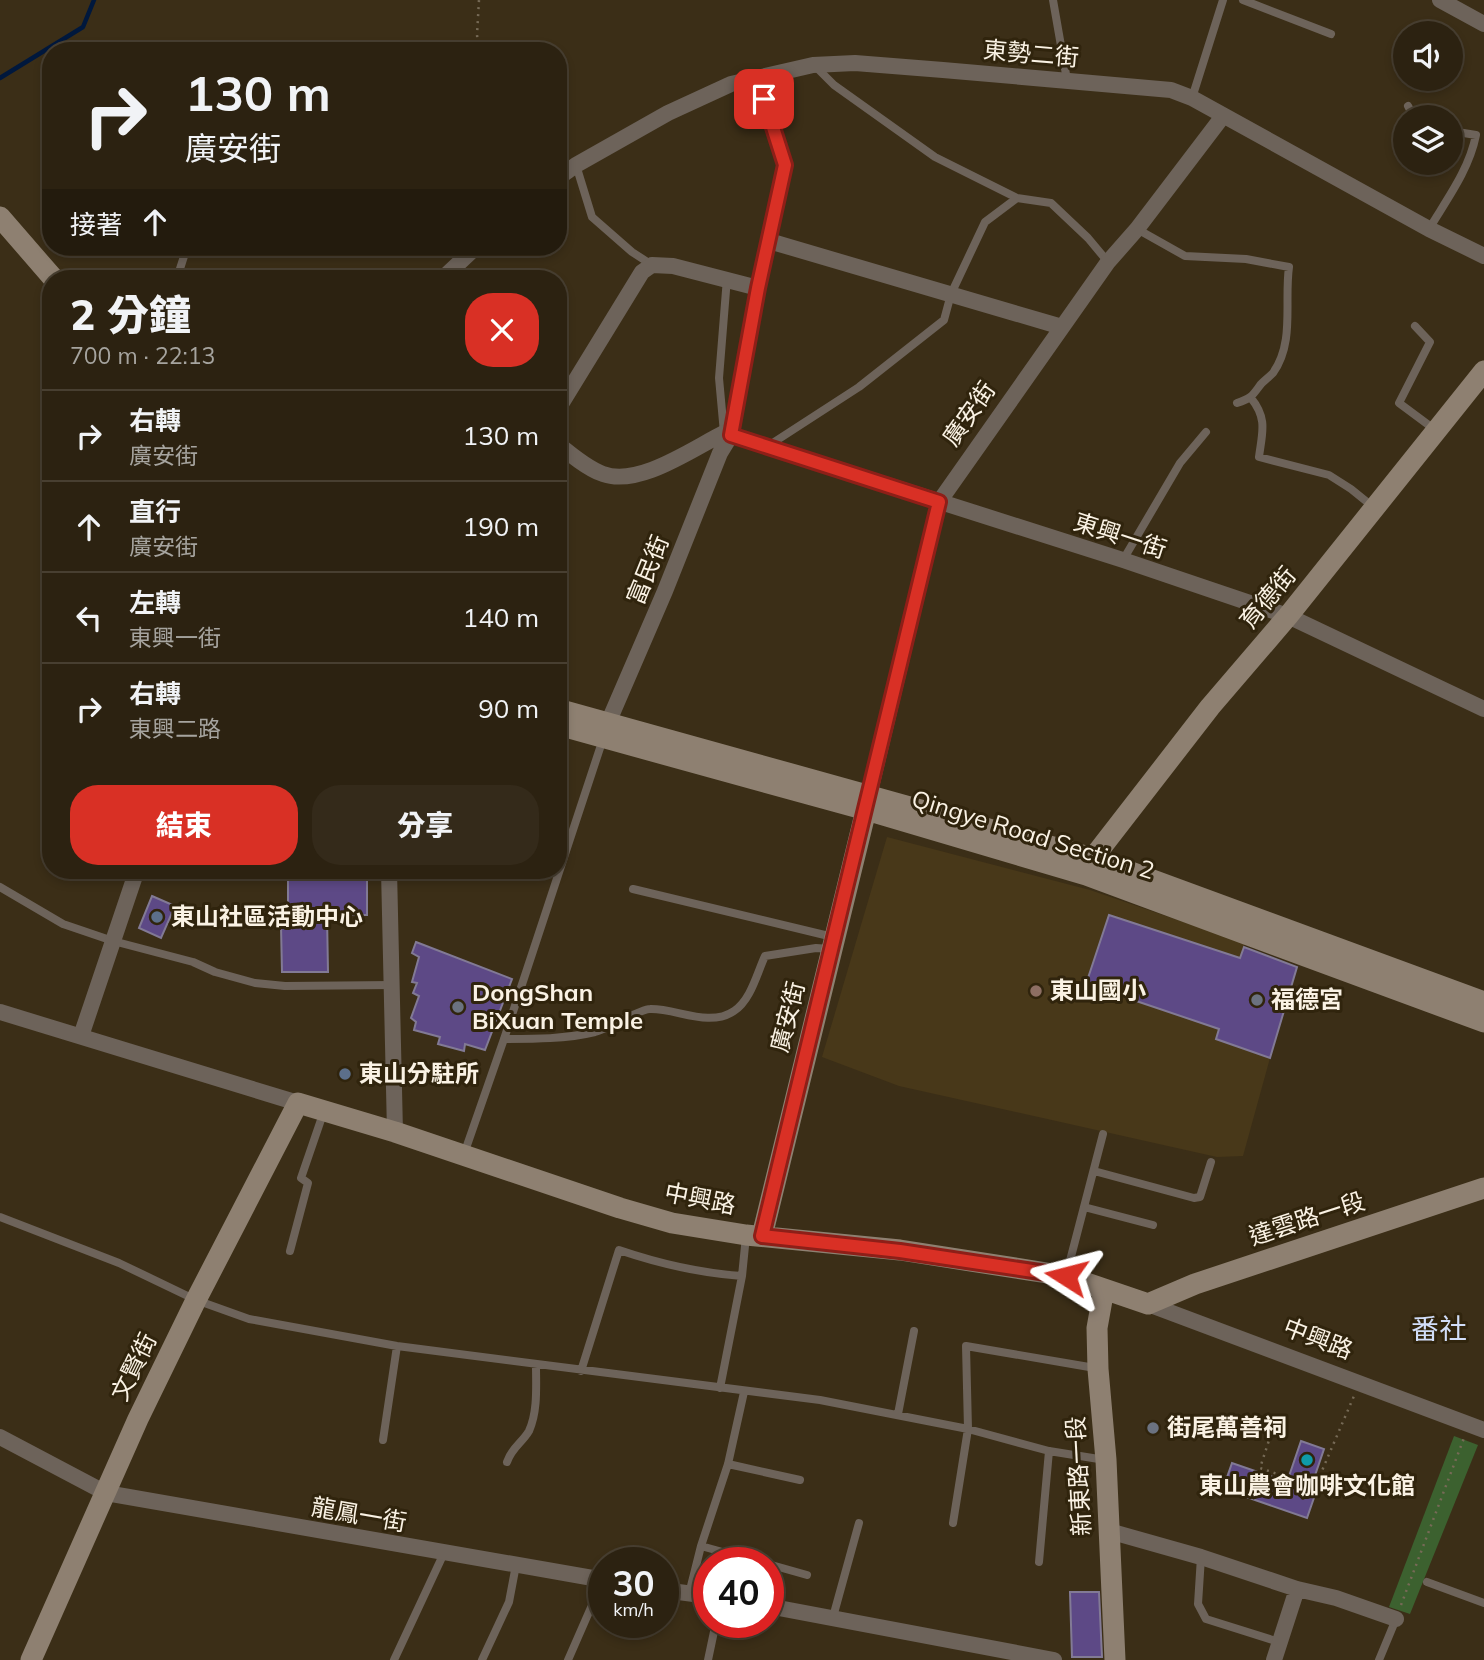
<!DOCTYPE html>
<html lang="zh-TW">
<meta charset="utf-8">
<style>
:root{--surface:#2c2211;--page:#342a1a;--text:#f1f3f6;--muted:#a6a49f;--line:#483f31;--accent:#d93025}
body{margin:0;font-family:Mulish,"Noto Sans TC",sans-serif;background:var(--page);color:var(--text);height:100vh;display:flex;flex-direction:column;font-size:26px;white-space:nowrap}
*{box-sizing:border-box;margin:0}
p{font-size:23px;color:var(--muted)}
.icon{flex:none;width:38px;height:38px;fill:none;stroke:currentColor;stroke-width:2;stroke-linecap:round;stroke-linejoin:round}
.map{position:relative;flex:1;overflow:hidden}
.details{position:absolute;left:42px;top:270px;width:525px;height:609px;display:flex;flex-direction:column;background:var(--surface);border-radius:28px;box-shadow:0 4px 10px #0003,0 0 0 2px var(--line)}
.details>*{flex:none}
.hud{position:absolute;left:42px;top:42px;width:525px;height:214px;border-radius:28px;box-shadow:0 4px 10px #0003,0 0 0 2px var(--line);background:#2c2211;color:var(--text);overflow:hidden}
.tools{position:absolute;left:1393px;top:21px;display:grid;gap:14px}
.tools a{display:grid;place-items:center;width:70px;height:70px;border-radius:50%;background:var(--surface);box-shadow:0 4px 10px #0003,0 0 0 2px var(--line);font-size:35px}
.speed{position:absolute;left:588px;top:1547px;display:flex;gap:14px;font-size:35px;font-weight:700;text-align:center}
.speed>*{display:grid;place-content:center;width:91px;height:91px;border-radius:50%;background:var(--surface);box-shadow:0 4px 10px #0003,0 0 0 2px var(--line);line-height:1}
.speed small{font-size:18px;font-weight:400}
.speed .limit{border:10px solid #d22;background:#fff;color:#111}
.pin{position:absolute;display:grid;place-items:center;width:60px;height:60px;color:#fff;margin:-30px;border-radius:14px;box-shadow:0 4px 10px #0006}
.me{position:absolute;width:77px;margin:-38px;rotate:279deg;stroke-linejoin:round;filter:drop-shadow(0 0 5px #0008)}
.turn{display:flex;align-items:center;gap:24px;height:147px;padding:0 28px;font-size:32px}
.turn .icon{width:91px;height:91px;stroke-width:2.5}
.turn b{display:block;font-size:49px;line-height:60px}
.then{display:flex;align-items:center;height:66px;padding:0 28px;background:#0003;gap:14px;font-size:26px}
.round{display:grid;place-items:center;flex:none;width:74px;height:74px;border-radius:28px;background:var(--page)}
.headline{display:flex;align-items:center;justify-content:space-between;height:119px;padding:0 28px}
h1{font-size:42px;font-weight:800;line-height:52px}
.cta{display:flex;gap:14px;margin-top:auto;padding:14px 28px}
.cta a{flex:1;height:80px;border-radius:28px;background:var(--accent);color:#fff;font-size:28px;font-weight:800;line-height:80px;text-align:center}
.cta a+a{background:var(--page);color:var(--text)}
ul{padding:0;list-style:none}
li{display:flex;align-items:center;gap:21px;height:91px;padding:0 28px;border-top:2px solid var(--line)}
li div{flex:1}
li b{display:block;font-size:26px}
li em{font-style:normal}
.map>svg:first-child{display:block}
.built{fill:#483819}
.green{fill:#3c612f}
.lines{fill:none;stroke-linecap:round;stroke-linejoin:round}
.stream{stroke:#00183d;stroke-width:4.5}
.building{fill:#5d4986;stroke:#827a95;stroke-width:2}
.path{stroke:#766a56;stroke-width:2.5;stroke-dasharray:2 5;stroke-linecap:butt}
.lane{stroke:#6d635a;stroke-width:8}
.street{stroke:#6d635a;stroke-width:16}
.secondary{stroke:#8e8071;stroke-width:21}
.route-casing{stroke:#8d1f18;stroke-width:18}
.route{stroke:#d93025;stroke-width:12}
.service-dot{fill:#5c6f8a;stroke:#30240d;stroke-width:2.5}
.education-dot{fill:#8d6e63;stroke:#30240d;stroke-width:2.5}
.worship-dot{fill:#6b7280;stroke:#30240d;stroke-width:2.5}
.culture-dot{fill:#0f9aa8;stroke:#30240d;stroke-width:2.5}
.labels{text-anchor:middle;stroke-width:6;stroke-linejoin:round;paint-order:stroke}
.street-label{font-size:24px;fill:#faf2e4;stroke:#30240d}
.poi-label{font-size:24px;font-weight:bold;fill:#faf2e4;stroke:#30240d;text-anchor:start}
.quarter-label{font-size:28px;fill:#d1ddf8;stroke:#30240d}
</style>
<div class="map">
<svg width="1484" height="1660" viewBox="0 0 1484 1660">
<rect width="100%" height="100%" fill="#3b2e17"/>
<path class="built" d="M887,837L1090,890L1245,943L1216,1039L1270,1058L1243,1156L1217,1157L899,1086L822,1057Z"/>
<path class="green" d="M1454,1436L1478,1445L1410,1614L1389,1607Z"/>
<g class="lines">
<path class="stream" d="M0,78L83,27L94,0"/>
</g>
<path class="building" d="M288,870H367V915H327L328,972H282L281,926H288Z
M152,896L175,906L161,938L139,928Z
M1109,915L1240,958L1244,947L1297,967L1270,1058L1216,1039L1219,1029L1086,984Z
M416,942L512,979L485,1050L465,1044L464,1051L438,1044L440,1037L414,1030L416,1022L411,1018L419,996L413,993L417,983L412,982L419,957L412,953Z
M1301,1441L1324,1449L1310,1490L1316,1492L1307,1518L1223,1489L1232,1463L1287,1482Z
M1070,1592H1099L1102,1657H1072Z"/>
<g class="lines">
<path class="path" d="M479,51L477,35L479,0
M1256,1426L1272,1431L1260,1468L1315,1487L1354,1396
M1401,1605L1464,1438"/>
<path class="lane" d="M1053,0L1067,80
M1243,0L1331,34
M815,66L834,85L935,157L1017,198
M1192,98L1223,0
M1408,106L1414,117
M576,165L592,217L632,252L652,265
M1137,229L1185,256L1246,259L1289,267C1284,302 1295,342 1273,373C1269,377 1265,380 1261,384C1252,396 1252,398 1237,403
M1429,229C1447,199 1469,170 1476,135L1451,131
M177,278L187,247
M1415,326L1430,342L1399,403L1434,429
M1251,398C1268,419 1262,433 1259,457L1329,475L1351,489L1372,506
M724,433L719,378L727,278
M768,446L859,387L944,320L951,294L985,222L1017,198L1051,203L1088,238L1108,262
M1123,560L1180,463L1206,432
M0,887L63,924L113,941L193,962L215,972L255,983L285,986L393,985
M633,889L833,937
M504,1039C535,1039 566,1039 595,1032C609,1028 640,1009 650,1009C676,1008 709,1028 734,1011C751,1000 757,973 765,956L816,948L830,949
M464,1154L504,1039L603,739
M1094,1171L1194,1198L1200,1197L1211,1162
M1084,1207L1153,1225
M0,1217L119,1263L196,1300L249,1319L397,1346L820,1400L968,1429L1049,1451L1105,1460
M290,1251L308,1183L301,1178L324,1111
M1066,1276L1103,1134
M581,1371L619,1250C660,1264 700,1273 742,1276
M720,1388L742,1276L746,1236
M898,1414L914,1331
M383,1440L397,1346
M507,1462C512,1447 522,1443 529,1431C538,1411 536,1386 536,1365
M728,1464L800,1480
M953,1523L968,1429L966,1346L1095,1368
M701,1546L762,1563
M1201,1557L1198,1604L1206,1619L1279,1642
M1039,1562L1049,1451
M768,1564L807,1575
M1427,1582L1484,1603
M689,1594L701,1546L728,1464L744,1392
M833,1617L859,1523
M394,1660L444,1553
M482,1660L509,1602L516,1565
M568,1660L603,1580
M708,1660L716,1622
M1379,1660L1396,1619"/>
<path class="street" d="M1440,0L1484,24
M558,178L576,165L668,113L731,84L813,65L855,63L943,70L1171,90L1192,98L1429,229L1484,256
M769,241L1062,327
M443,278L476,247
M558,409L642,272L652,265L673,266L758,288
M558,444C570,454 588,469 603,474C639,487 692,449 724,433L1123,560L1288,616L1484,709
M608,723L665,591L720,453L731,435L758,288L785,165L757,80
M867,804L939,502L1108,262L1137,229L1223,116
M389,870L395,1132
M0,1012L298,1103
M81,1036L137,870
M1148,1304L1484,1430
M0,1437L106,1493L604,1580
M1109,1531L1201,1557L1297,1589L1336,1598L1396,1619
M663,1590L709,1596
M768,1606L1054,1660
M1274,1660L1297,1589"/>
<path class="secondary" d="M0,217L53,278
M558,709L1093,858L1484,1002
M558,725L866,810L1086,875L1484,1022
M1088,870L1093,858L1210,707L1288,616L1484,371
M762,1236L866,810
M1104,1289L1097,1328L1098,1369L1106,1460L1115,1660
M31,1660L138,1419L196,1300L298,1103L395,1132L620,1208L672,1223L746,1235L900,1250L1066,1276L1148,1304L1195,1284L1484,1188"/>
</g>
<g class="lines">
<g class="route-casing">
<path id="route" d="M764,99L785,165L758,288L731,435L939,502L762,1236L900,1251L1066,1276"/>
</g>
<use href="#route" class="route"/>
</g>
<g class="service-dot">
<circle cx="157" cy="917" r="7"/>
<circle cx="345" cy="1074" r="7"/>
</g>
<circle class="education-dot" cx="1036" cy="991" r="7"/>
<g class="worship-dot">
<circle cx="1257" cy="1000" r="7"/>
<circle cx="458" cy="1007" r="7"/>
<circle cx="1153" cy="1428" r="7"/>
</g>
<circle class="culture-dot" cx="1307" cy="1460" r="7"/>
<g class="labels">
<g class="street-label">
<text transform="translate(1031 54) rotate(5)" y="8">東勢二街</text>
<text transform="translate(969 414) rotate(-55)" y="8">廣安街</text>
<text transform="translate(1120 536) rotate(18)" y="8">東興一街</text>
<text transform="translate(648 570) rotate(-68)" y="8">富民街</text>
<text transform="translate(1268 598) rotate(-50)" y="8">育德街</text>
<text transform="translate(1033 835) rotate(17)" y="8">Qingye Road Section 2</text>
<text transform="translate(788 1017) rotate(-76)" y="8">廣安街</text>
<text transform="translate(700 1199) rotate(11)" y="8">中興路</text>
<text transform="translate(1307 1219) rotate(-18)" y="8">達雲路一段</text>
<text transform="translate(1318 1339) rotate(21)" y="8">中興路</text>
<text transform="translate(134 1367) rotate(-64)" y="8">文賢街</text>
<text transform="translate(1079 1476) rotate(-93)" y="8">新東路一段</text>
<text transform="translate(359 1515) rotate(10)" y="8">龍鳳一街</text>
</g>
<g class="poi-label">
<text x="171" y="925">東山社區活動中心</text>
<text x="1050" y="999">東山國小</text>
<text x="472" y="1001">DongShan<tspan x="472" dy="28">BiXuan Temple</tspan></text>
<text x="1271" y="1008">福德宮</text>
<text x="359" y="1082">東山分駐所</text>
<text x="1167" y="1436">街尾萬善祠</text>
<text x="1307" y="1494" text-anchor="middle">東山農會咖啡文化館</text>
</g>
<g class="quarter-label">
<text x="1439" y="1339">番社</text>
</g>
</g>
</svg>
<div class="tools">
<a><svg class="icon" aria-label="sound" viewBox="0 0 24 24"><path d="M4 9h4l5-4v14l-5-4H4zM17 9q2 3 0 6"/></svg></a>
<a><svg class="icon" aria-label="layers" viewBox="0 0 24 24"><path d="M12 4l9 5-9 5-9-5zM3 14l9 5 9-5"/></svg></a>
</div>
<div class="speed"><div>30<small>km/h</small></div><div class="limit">40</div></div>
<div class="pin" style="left:764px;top:99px;background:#d93025"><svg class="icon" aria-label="arrive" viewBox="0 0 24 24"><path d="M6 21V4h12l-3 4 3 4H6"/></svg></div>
<svg class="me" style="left:1066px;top:1276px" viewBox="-20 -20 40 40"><path d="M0-17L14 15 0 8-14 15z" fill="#d93025" stroke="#fff" stroke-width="4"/></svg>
<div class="hud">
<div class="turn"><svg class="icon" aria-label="right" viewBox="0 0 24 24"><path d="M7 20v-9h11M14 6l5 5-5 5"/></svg><div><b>130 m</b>廣安街</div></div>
<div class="then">接著<svg class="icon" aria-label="ahead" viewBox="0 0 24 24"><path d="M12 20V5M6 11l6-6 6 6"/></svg></div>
</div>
<section class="details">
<div class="headline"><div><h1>2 分鐘</h1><p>700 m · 22:13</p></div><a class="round" style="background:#d93025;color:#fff"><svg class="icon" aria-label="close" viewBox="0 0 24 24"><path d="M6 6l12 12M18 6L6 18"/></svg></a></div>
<ul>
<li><svg class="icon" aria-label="right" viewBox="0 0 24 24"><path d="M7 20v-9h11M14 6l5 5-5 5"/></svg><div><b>右轉</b><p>廣安街</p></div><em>130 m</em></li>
<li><svg class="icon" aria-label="ahead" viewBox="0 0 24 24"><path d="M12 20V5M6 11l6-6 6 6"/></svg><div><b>直行</b><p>廣安街</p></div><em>190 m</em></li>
<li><svg class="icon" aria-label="left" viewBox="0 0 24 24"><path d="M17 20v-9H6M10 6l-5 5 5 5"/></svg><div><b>左轉</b><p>東興一街</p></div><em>140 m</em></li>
<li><svg class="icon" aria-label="right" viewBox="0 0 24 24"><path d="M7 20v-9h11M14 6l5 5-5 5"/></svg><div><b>右轉</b><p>東興二路</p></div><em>90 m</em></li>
</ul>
<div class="cta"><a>結束</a><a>分享</a></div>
</section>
</div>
